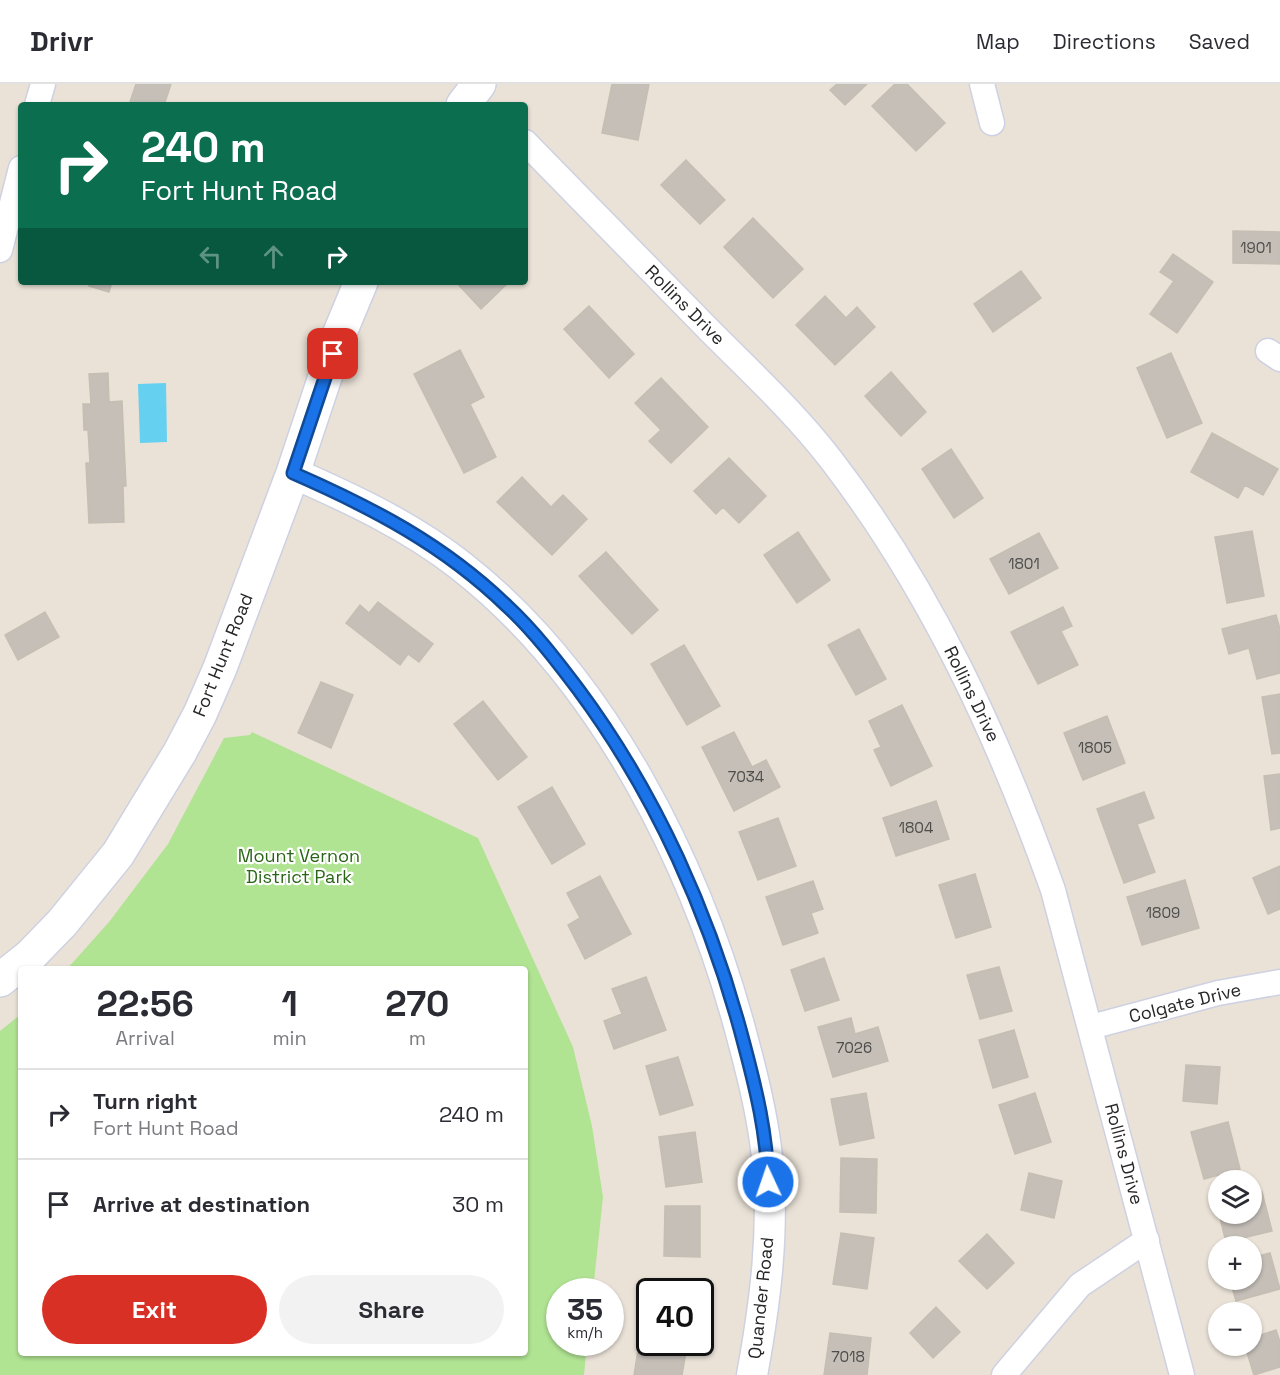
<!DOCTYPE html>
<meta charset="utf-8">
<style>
:root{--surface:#fff;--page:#f2f2f3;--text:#2b2b33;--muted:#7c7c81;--line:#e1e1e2;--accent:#d93025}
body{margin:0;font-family:"Space Grotesk",sans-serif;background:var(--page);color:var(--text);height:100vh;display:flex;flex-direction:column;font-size:22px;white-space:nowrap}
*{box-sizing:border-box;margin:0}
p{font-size:20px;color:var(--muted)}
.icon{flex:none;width:33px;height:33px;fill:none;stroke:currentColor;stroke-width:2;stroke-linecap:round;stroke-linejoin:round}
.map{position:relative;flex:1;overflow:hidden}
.panel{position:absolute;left:18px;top:882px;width:510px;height:390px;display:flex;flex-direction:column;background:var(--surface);border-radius:6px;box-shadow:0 2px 4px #0004}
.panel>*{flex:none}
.top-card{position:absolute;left:18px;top:18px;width:510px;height:183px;border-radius:6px;box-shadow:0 2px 4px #0004;background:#0b6e4f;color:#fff;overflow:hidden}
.fabs{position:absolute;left:1208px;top:1086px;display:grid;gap:12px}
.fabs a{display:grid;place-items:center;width:54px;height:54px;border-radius:50%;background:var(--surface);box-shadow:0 2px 4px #0004;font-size:30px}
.speed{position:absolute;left:546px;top:1194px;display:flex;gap:12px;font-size:30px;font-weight:700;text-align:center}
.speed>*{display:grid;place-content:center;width:78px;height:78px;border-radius:50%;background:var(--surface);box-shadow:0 2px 4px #0004;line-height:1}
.speed small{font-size:15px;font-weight:400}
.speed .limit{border:3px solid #111;border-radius:9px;background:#fff;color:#111}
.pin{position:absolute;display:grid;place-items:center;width:51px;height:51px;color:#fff;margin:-26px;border-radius:12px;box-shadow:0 3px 9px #0006}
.me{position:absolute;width:66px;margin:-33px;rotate:357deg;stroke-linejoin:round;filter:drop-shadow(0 0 4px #0008)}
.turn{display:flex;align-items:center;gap:21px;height:126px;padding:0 24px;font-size:27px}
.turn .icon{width:78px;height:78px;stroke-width:2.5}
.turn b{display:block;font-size:42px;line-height:51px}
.lanes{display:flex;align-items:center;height:57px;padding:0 24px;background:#0003;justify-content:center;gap:30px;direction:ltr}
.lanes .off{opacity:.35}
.eta{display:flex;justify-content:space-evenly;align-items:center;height:102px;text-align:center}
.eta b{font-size:36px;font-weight:600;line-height:42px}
.action{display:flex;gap:12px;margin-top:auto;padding:12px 24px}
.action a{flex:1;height:69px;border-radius:36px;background:var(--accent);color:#fff;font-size:24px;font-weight:600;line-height:69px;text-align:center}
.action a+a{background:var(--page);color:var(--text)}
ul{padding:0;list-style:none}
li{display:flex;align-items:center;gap:18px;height:90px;padding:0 24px;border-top:2px solid var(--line)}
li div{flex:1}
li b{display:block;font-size:22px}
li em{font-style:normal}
header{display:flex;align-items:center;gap:36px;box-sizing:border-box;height:84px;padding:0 30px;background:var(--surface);border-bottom:2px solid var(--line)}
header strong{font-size:28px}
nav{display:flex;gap:33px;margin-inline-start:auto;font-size:21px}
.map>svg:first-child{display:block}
.green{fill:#b0e392}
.water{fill:#66d0f1}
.building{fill:#c5bfb8;stroke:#c5beb2;stroke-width:1.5}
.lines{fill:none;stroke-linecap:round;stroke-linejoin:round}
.minor-casing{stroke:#cdd1e1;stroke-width:27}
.tertiary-casing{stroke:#cdd1e1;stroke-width:33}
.secondary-casing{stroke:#cdd1e1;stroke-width:36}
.minor{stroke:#fff;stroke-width:24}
.tertiary{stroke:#fff;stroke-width:30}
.secondary{stroke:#fff;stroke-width:33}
.route-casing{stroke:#114b97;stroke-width:15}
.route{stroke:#1a73e8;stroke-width:10}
.labels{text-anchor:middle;stroke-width:4.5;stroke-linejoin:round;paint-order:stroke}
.number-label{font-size:15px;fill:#4e4d4b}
.street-label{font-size:18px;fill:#272727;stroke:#fff}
.park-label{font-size:18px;fill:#296417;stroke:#fff}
</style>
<header>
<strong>Drivr</strong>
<nav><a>Map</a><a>Directions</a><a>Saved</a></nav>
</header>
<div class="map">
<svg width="1280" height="1291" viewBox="0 0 1280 1291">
<rect width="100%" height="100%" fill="#eae2d7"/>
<path class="green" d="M252,648L478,754L573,963L592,1042L603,1113L593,1207L560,1208V1258L587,1259L584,1291H0V947L21,930V1269H525V885H67L109,838L168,760L224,654L250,651Z"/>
<path class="water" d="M166,299L167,358L140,359L138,300Z"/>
<path class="building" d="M136,0H171L164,21H129Z
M612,0H649L638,56L602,49Z
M837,0H867L845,21L830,6Z
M895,0H907L945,39L916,67L872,22Z
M686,76L725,116L700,140L661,101Z
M753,134L803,185L773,214L724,163Z
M1233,147L1280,148V180L1233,179Z
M1173,170L1213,198L1177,249L1150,230L1174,197L1160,188Z
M1021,187L1041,214L993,248L974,220Z
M90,198H112L109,208L89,202Z
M456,198H509L481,225Z
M825,212L846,234L857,223L875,243L835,281L796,241Z
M589,222L634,270L609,294L564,245Z
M460,266L484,313L470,320L496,373L464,389L414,290Z
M1171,269L1202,339L1167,354L1137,284Z
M891,288L926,328L901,352L865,312Z
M108,289L109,318L122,317L126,402H123L124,438L89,439L86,379H90L88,346H84L83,320H91L89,290Z
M661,294L708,343L671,379L649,357L661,346L635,319Z
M1212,349L1278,385L1263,411L1245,401L1238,414L1191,388Z
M951,365L983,414L954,434L922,385Z
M729,374L766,412L739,439L723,423L716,430L694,407Z
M522,393L551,423L563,411L587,435L552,471L497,418Z
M1252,447L1264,512L1227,519L1215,453Z
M798,448L830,496L797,519L764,471Z
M1039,449L1058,484L1009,510L990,475Z
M606,468L658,526L632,550L579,492Z
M378,518L433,560L419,578L408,570L400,581L346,539L360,521L369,529Z
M1063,523L1072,542L1061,547L1078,581L1038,600L1011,548Z
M45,528L59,553L18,576L5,551Z
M1276,531L1280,545V589L1257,595L1249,564L1229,570L1222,545Z
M859,545L886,595L856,611L828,561Z
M684,561L720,622L687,641L651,580Z
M321,598L353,611L331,664L298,649Z
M1280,610V669L1272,670L1262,613Z
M483,617L527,673L498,696L454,640Z
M902,621L932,682L891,702L874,666L881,663L869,637Z
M1107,632L1125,679L1083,696L1064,649Z
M734,648L752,683L766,676L780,703L734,727L702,663Z
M1280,690V744L1271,746L1264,692Z
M552,703L585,760L552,780L518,723Z
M1144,708L1154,734L1137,740L1155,788L1124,799L1097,725Z
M936,717L949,755L896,772L883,734Z
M778,734L796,782L758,796L739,748Z
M1280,782V825L1268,830L1253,794Z
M975,790L991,843L956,854L939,801Z
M600,792L631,850L585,875L568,841L580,834L567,809Z
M1185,796L1199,844L1142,861L1127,813Z
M813,797L823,825L811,829L818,849L783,861L766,813Z
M824,874L839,916L805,927L791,886Z
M999,883L1012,927L980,935L967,891Z
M646,893L666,946L614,965L604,937L622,930L612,905Z
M851,934L855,950L878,943L888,977L833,993L818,943Z
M1014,946L1028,993L993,1004L979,956Z
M678,973L693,1021L660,1031L646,982Z
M1186,981L1220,983L1217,1020L1183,1017Z
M866,1009L874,1054L840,1061L831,1015Z
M1035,1009L1051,1058L1015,1070L999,1021Z
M1228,1038L1240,1085L1204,1095L1191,1048Z
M695,1048L702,1098L666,1103L659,1053Z
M841,1074L877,1075L876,1129L840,1128Z
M1029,1089L1062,1097L1054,1134L1021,1126Z
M1262,1108L1272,1147L1226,1158L1219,1130H1251V1111Z
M665,1122H700V1173L664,1172Z
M841,1149L874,1154L867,1205L833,1200Z
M987,1150L1014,1179L987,1205L959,1177Z
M1270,1169L1280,1205L1236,1217L1230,1196H1251V1174Z
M936,1223L960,1248L933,1274L910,1249Z
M1276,1246L1280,1258V1283L1254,1291L1245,1262H1251V1254Z
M830,1249L871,1254L867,1291H824Z
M639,1260L686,1268L682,1291H634Z"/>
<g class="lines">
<g class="minor-casing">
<path id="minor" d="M982,0L992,39
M37,21L43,0
M525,58C587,121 649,184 711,248C752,289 796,330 832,377C931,506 999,654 1053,806L1182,1291
M0,166L21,84
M1268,267L1280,275
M1091,943L1218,909L1280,898
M1004,1291L1080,1201L1147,1156"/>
</g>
<g class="tertiary-casing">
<path id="tertiary" d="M293,389C352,415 410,442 461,482C605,595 699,785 744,960C754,997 763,1034 767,1073C775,1145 765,1220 752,1291"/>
</g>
<g class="secondary-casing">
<path id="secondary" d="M463,21L479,0
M0,896L30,872L62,839L118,770L180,668L200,630L220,584L293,389L339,251L361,198"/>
</g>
<use href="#minor" class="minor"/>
<use href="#tertiary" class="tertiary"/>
<use href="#secondary" class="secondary"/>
</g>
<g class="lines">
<g class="route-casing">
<path id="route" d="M333,270L293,389C373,424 444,461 507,522C534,547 556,576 578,605C656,710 711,833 744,960C756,1005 767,1050 768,1098"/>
</g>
<use href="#route" class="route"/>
</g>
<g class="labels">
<g class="number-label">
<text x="1256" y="169">1901</text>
<text x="1024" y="485">1801</text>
<text x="1095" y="669">1805</text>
<text x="746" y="698">7034</text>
<text x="916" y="749">1804</text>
<text x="1163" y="834">1809</text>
<text x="854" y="969">7026</text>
<text x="848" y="1278">7018</text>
</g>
<g class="street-label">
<text transform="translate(685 221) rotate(45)" y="6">Rollins Drive</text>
<text transform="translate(223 571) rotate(-68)" y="6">Fort Hunt Road</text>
<text transform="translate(972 610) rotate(64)" y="6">Rollins Drive</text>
<text transform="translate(1185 919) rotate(-14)" y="6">Colgate Drive</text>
<text transform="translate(1124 1070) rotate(75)" y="6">Rollins Drive</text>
<text transform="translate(761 1214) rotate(-84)" y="6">Quander Road</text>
</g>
<g class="park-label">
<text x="299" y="778">Mount Vernon<tspan x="299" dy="21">District Park</tspan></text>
</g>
</g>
</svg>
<div class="fabs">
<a><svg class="icon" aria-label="layers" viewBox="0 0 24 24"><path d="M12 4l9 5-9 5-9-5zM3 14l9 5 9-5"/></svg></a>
<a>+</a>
<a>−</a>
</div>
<div class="speed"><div>35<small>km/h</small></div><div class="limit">40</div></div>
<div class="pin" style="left:333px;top:270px;background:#d93025"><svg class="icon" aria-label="arrive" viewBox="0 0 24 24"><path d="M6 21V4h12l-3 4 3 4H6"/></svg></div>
<svg class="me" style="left:768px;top:1098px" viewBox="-20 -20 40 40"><circle r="17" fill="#1a73e8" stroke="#fff" stroke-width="3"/><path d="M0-11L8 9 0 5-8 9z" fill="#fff"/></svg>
<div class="top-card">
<div class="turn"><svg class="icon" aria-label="right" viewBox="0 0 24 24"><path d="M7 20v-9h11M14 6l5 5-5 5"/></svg><div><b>240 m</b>Fort Hunt Road</div></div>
<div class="lanes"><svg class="icon off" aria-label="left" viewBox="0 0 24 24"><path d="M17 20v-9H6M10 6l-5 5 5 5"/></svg><svg class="icon off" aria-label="ahead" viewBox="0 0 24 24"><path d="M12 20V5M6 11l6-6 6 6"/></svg><svg class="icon" aria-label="right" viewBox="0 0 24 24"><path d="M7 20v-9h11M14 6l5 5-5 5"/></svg></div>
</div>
<section class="panel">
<div class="eta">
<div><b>22:56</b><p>Arrival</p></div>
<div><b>1</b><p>min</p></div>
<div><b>270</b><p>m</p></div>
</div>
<ul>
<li><svg class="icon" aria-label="right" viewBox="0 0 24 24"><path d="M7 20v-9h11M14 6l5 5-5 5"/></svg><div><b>Turn right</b><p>Fort Hunt Road</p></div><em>240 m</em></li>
<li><svg class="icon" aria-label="arrive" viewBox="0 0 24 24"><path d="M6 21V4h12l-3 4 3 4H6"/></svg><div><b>Arrive at destination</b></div><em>30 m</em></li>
</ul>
<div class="action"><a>Exit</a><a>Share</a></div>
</section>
</div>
